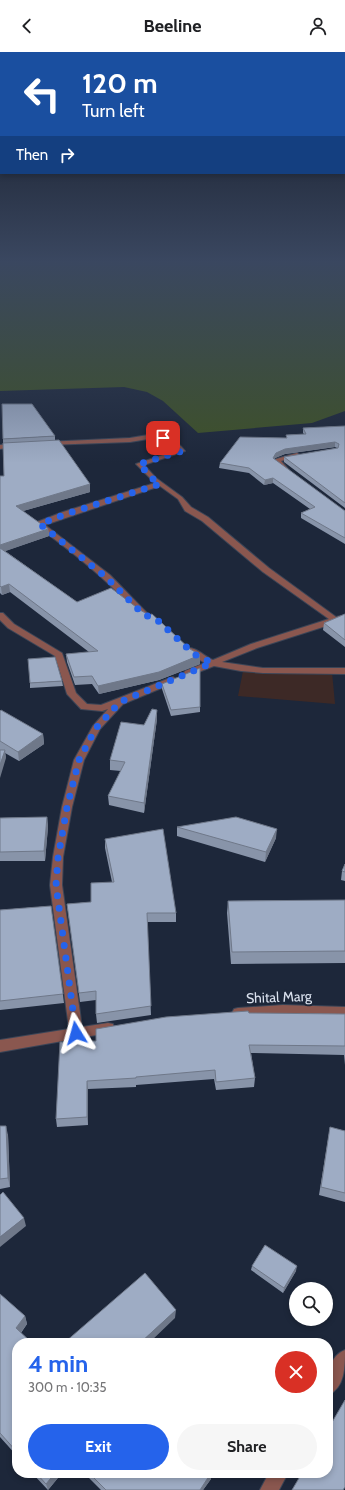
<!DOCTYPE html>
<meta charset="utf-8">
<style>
:root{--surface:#fff;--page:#f6f6f6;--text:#202124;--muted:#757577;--accent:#2563eb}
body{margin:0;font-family:Cabin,sans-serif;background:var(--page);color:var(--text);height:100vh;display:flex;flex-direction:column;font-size:15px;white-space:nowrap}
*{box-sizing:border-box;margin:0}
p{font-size:13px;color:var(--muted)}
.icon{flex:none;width:22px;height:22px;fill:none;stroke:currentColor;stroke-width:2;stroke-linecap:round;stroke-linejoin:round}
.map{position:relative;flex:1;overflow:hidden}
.drawer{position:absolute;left:12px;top:1286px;width:321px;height:140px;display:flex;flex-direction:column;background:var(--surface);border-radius:16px;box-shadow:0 2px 6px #0003}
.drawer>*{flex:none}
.hud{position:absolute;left:0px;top:0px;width:345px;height:122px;box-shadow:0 2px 6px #0003;background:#1a4fa0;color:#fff;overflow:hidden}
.fabs{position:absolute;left:289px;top:1230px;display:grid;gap:8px}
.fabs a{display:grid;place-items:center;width:44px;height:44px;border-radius:50%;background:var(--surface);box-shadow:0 2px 6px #0003;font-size:20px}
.pin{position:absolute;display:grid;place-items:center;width:34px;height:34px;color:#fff;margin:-17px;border-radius:8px;box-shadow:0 2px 6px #0006}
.me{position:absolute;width:44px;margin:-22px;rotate:352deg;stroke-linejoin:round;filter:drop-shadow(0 0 3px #0008)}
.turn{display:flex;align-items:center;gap:14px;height:84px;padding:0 16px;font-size:18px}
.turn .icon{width:52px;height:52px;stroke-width:2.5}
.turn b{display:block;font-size:28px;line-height:34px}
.then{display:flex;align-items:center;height:38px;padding:0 16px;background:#0003;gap:8px;font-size:15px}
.round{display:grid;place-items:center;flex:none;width:42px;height:42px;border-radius:21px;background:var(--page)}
.summary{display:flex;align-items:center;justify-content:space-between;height:68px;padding:0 16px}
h1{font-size:24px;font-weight:700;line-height:30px;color:var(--accent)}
.button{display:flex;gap:8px;margin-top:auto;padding:8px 16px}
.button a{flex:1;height:46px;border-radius:24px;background:var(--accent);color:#fff;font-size:16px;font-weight:700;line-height:46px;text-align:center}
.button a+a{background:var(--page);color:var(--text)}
header{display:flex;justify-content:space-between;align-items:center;height:52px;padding:0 16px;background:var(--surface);font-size:18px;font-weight:700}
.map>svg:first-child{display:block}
.education{fill:#3d2926}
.green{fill:#3e5127}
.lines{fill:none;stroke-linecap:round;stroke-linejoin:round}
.minor-casing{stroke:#3b4557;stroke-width:2}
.minor{fill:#8a574f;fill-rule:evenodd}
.wall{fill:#8894a9}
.shaded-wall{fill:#6f7889}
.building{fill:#9eacc4;stroke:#6f7889}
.route{stroke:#2563eb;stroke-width:7;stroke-dasharray:0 12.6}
.labels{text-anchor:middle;stroke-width:4;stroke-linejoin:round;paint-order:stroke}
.near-street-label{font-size:14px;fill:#dae1ee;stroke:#1d273a}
</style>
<header><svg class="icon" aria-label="back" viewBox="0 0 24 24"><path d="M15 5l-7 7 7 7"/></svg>Beeline<svg class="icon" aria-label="person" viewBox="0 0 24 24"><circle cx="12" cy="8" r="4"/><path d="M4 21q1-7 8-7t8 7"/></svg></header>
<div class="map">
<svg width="345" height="1438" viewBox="0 0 345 1438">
<rect width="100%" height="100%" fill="#1d273a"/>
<path class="education" d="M243,619L332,620L335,652L238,644Z"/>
<path class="green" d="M0,210H345V359L312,371L198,381L163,349L147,340L124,335L0,339Z"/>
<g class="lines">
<g class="minor-casing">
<path id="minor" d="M148,383C163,384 175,386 185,399L144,413L156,426L182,445L191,455L208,465L269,516L336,565L345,563V568L257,596L222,610L263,616H345V622L263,621L241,619L214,614L191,623H185L184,621L185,619L205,611L186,600L185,598L186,596C195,594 205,605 213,608L251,592L329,567L263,520L202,469L185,459L178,447L160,434L45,473L110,523L147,561L154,565L153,567C139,570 126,549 118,541C93,516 65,495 37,474V470L63,460L155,431L136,412L178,398L174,393L162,388L148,387L130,390L47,393L45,392V390L130,386Z
M17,391L19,392V394L0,397V393Z
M297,401L300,403L299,404L281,409L289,418V420H285L274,411L276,407Z
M0,561H3L14,572L62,601L76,641L87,652L101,653L170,626L173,625L178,628L176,630L123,652L100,677L84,708L72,755L63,805L62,833L82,975L108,971L113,972L114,976L113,980L108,981L0,1000V988L69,977L50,833L53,805L62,755L74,708L93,674L108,657L102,659L81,657L67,642L55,604L8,576L0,568Z
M283,953L345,955V965L283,963L238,966L234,965L232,961L234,957L238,956Z
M345,1298C345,1314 345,1336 328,1343C328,1327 327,1305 345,1298Z
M269,1421H288L279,1438H260Z"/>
</g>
<use href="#minor" class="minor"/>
</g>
<path class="wall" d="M345,374V456L284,410V405L337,396L335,395L285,402L275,406L274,408L345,459V492L301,466V461L310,457L273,431L264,433L249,421L219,416L220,411L286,386V383L304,382L303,381V376Z
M55,384V388L90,432V440L23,459L48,477L49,484L5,499L77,550L190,597L200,603V612L159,628L99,642L92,632L75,633L67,610L66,602L89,600L10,540L2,543L0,541V424H4L3,387Z
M345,562V595L323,578L324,571Z
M200,616V660L171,664L162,637V632Z
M62,629L63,634L30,636V631Z
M157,658V667L144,761L109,753L108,744L121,719L110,718V708L144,673Z
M0,659L43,682L44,692L19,709L5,701L6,706L0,698Z
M47,765L48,775L45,809H0V766Z
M177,775L276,786L265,810L177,784Z
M105,787L176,861V870H147L151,963L97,971L96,962V948L80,950L67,852L91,850L112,830L105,796Z
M345,812V829L341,828L342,819Z
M345,848V911L231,912L227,861L228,849Z
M51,854L64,951L0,958V858Z
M249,961L345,962V1013L344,1003L251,1001L255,1026L254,1035L216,1038L214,1027L136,1033V1035L88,1037V1073L57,1075L56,1067L96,989Z
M0,1074L8,1083L10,1135L0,1137Z
M330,1075L345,1079V1150L319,1143Z
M252,1214L296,1219L283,1241L251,1218Z
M0,1242L25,1264L27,1272L21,1281L17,1291V1404L0,1385Z
M32,1421H62L48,1438Z
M84,1421H211V1427L203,1438H101Z"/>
<path class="shaded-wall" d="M335,390V395L285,402L275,406L273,411V406L276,401L285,397Z
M273,426V431L264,433L265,428Z
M90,432V440L16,461V454Z
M48,477L49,484L0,501V493Z
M9,532L10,540L2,543L1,535Z
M200,603V612L159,628L99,642L98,634Z
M157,658V667L144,761V751Z
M43,682L44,692L19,709L18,700Z
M5,698L6,706L0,726V713Z
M47,765L48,775L45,809L44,799Z
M277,777L276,786L265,810L266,800Z
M87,1029L88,1037V1073L87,1065Z
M6,1074L8,1083L10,1135L8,1126Z
M24,1166L26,1174L0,1195V1185Z
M297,1214L296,1219L283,1241L284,1236Z
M176,1258L175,1266L149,1291H140Z
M25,1264L27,1272L18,1284L16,1276Z
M55,1421H62L48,1438L46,1432Z
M211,1421V1427L203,1438H200Z"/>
<path class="building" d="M2,352H32L55,384L3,387Z
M345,374V451L284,405L338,396L339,392L335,390L285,397L276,401L273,406L345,459V486L301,461L315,455L273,426L265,428L249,416L220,411L240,385L287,386L286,383L306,382L303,376Z
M59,388L90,432L16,454L48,477L0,493V424H4L3,391Z
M0,496L77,550L111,536L140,558L149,563L152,562L190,597L200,603L159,620L98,634L92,624L74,625L66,602L98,599L9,532L1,535L0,534Z
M345,562V588L324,571Z
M55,605L62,629L30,631L28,607Z
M200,616V655L171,658L162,632Z
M152,657L157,658L144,751L108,744L125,710L110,708L121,670L144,673Z
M1,658L43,682L18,700L0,689V659Z
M0,698H5L0,713Z
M47,765L44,799L0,800V766Z
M236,765L277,777L266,800L177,775Z
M163,777L176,861H147L151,954L96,962V939L79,941L67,852L91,850V831L114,830L105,787Z
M345,812V820L342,819Z
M345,848V899L232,900L228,849Z
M51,854L63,942L0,949V858Z
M248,959L249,961L345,962V994L249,993L255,1026L216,1030L215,1018L136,1025V1026L87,1029V1065L56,1067L60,990L96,989V977L166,965Z
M0,1074H6L8,1126L0,1127Z
M330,1075L345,1079V1141L321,1135Z
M3,1140L24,1166L0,1185V1143Z
M265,1193L297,1214L284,1236L252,1214Z
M145,1221L176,1258L140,1291H64Z
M0,1242L25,1264L16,1276L32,1291H17V1400L0,1381Z
M345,1348V1435L343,1438H292L302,1421H328V1377Z
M36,1421H55L46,1432Z
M89,1421H211L200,1438H106Z"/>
<linearGradient id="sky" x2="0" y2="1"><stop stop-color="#101520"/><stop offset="0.51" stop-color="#3a4760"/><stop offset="1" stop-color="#3a4760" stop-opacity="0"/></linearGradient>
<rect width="345" height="411" fill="url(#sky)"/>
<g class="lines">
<path class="route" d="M76,981L56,833L58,806L67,755L79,708L96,676L120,650L212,611L194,602L155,566L144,563L107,526L40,472L66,462L160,432L154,428L139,412L182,399L176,392L163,386"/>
</g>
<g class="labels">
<g class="near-street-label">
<text transform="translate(279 945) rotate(-2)" y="5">Shital Marg</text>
</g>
</g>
</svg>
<div class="fabs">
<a><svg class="icon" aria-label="search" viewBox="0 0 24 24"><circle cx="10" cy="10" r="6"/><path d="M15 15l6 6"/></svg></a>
</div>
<div class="pin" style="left:163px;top:386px;background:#d93025"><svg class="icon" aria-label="arrive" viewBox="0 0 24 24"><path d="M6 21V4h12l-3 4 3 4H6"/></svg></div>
<svg class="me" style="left:76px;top:981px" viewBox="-20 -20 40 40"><path d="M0-17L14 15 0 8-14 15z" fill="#2563eb" stroke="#fff" stroke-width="4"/></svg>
<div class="hud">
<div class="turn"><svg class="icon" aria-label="left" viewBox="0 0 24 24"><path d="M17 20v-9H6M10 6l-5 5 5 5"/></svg><div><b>120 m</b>Turn left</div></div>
<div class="then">Then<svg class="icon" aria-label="right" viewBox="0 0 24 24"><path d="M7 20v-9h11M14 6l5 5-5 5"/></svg></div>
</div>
<section class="drawer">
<div class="summary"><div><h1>4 min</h1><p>300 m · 10:35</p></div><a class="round" style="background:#d93025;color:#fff"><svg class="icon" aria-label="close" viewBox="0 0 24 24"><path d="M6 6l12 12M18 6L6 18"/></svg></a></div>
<div class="button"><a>Exit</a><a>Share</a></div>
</section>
</div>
